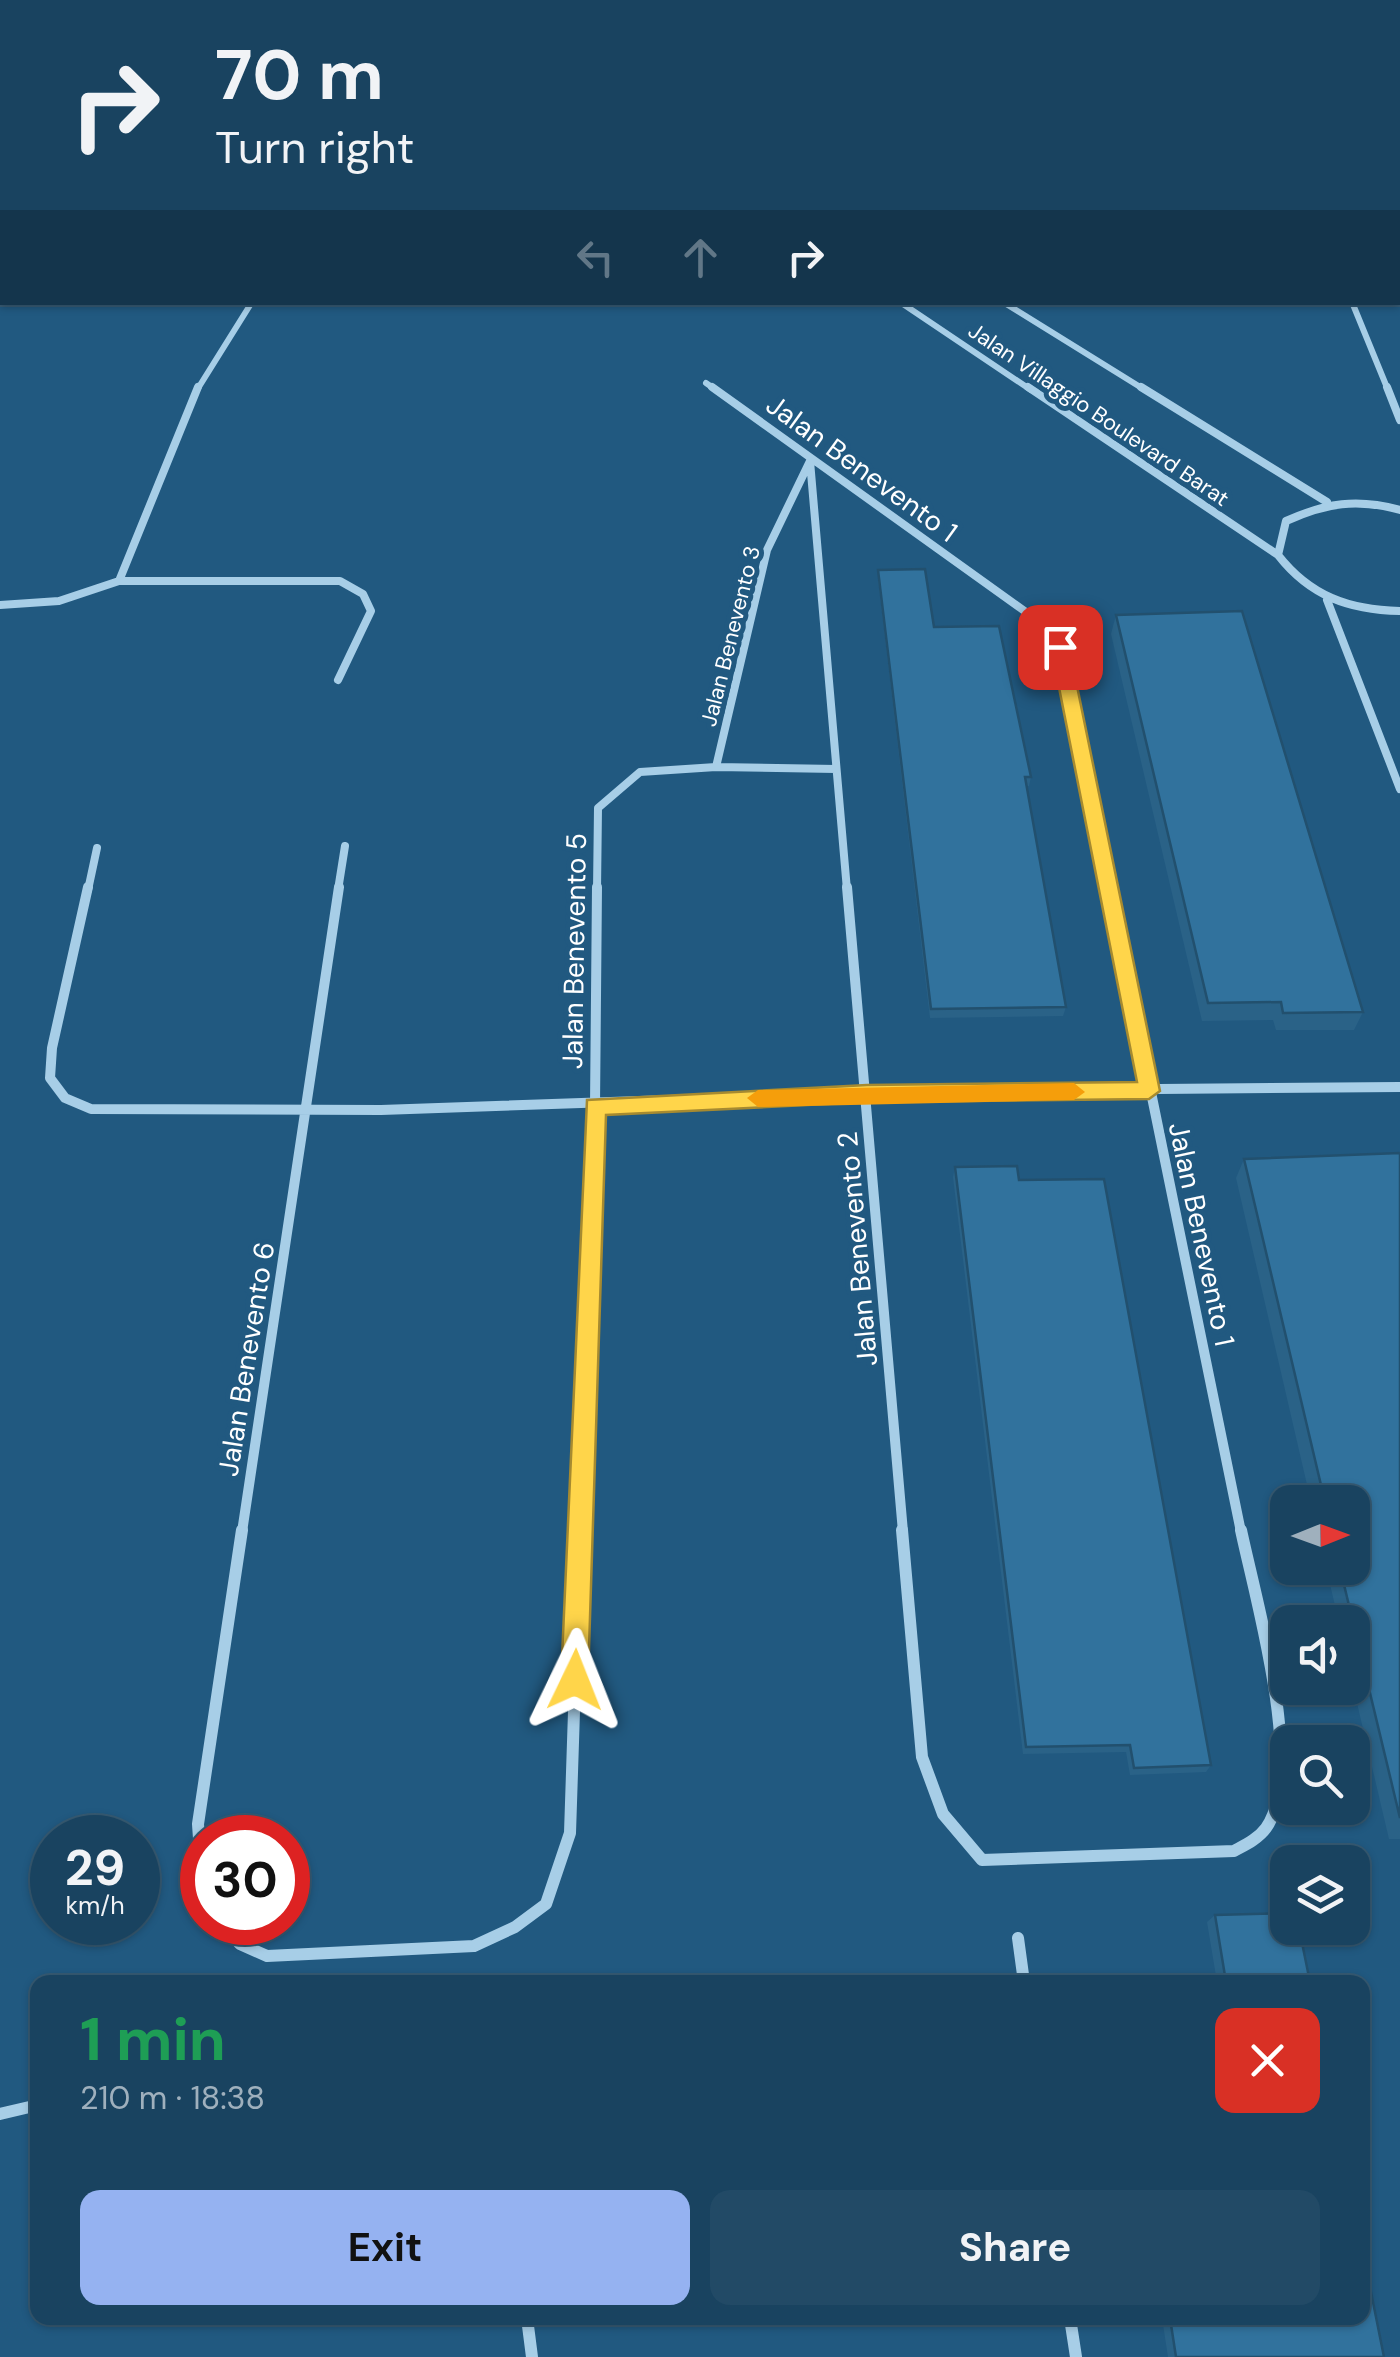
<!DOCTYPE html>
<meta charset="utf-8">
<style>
:root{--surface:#194360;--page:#224a66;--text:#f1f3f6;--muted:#9fb0bd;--line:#375c75;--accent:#95b2f1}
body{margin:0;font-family:"DM Sans",sans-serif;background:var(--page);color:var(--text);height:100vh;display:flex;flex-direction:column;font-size:38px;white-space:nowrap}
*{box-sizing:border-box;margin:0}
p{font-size:32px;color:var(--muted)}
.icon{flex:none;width:55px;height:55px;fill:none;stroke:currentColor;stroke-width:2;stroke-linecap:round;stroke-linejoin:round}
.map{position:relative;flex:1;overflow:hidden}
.drawer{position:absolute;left:30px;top:1975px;width:1340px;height:350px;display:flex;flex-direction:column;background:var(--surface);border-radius:20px;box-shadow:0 2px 8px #0004,0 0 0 2px var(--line)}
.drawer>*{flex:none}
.guide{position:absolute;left:0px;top:0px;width:1400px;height:305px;box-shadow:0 2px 8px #0004,0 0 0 2px var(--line);background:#194360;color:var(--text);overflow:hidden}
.needle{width:65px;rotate:89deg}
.controls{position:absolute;left:1270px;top:1485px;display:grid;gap:20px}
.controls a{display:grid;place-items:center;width:100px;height:100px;border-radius:20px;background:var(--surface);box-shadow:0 2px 8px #0004,0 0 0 2px var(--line);font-size:50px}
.speed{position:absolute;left:30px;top:1815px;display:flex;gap:20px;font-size:50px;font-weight:700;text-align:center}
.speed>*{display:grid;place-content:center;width:130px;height:130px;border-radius:50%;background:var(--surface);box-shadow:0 2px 8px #0004,0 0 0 2px var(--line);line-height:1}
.speed small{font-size:25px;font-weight:400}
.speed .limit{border:15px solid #d22;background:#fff;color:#111}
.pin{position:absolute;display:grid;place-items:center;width:85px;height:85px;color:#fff;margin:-42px;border-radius:20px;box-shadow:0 5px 15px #0006}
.me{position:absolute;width:110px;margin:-55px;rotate:2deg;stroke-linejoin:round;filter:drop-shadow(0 0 8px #0008)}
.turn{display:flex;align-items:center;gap:35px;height:210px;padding:0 50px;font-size:45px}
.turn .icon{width:130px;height:130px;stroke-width:2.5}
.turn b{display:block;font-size:70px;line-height:85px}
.lanes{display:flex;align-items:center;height:95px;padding:0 50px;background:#0003;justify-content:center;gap:50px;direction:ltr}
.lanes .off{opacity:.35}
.round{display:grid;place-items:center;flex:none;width:105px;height:105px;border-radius:20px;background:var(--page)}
.overview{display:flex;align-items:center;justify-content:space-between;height:170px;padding:0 50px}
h1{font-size:60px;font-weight:700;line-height:75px;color:#1e9e55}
.button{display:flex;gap:20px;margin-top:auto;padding:20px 50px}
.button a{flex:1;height:115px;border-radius:20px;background:var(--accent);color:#111;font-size:40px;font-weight:700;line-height:115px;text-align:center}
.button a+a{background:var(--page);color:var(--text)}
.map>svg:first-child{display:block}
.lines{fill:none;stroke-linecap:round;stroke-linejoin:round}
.minor-far3{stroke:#a7cee7;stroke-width:6}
.minor-far2{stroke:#a7cee7;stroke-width:8}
.minor-far1{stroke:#a7cee7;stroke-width:10}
.minor{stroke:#a7cee7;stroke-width:12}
.tertiary{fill:#a7cee7;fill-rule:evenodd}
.secondary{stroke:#d1e7f6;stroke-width:20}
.wall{fill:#2a6287}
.building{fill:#31729d;stroke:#22506e;stroke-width:2.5}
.route{fill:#ffd54a;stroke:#a68a30;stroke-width:2.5}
.slow{fill:#f59e0b}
.labels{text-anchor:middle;stroke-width:10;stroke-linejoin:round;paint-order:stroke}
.far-street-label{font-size:22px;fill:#fff;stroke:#215980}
.street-label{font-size:28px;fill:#fff;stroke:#215980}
</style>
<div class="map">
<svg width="1400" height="2357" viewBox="0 0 1400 2357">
<rect width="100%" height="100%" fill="#215980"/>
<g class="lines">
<path class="minor-far3" d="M522,0L526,2
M900,302L1031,390
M1003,302L1145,390
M1352,302L1388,390
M706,383L716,390
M197,390L252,302"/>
<path class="minor-far2" d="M712,387L1044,625L1060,647L1110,890
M1028,387L1278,555
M1141,387L1327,502
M1387,387L1400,420
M810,461L847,890
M1400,510C1357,498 1326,503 1286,521L1278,555C1310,596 1349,610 1400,611
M119,581H340L363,594L371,611L338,680
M1327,600L1400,789
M0,605L59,601L119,581L198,387
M716,767L767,550L810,461
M88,890L97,848
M338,890L345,846
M597,890L598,808L640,772L716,767L836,769"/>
<path class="minor-far1" d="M88,887L52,1048L50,1078L65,1098L91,1109L381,1110L930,1091L1400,1087
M847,887L903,1532
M1109,887L1241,1532
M242,1532L339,887
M580,1532L595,1106L597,887"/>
<path class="minor" d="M902,1530L922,1757L943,1814L982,1860L1234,1851C1245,1845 1258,1839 1266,1828C1306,1772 1255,1597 1241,1530
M202,1882L198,1824L242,1530
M220,1922L240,1944L267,1956L474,1946L515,1927L546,1904L570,1833L580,1530
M1018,1938L1024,1982
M0,2114L38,2105
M527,2318L532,2357
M1070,2318L1076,2357"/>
<path class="tertiary" d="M0,270H2V276H0Z"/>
<path class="secondary" d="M53,2L64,0
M181,2L191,0
M0,15L2,14
M0,47L2,46"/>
</g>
<path class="wall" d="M1146,0H1400V136H1398V2H1147Z
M1398,219H1400V307L1398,301Z
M878,570L934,627L1031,777L1029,786H1026L1066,1007L1063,1016L930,1018L878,579Z
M1116,615L1363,1012L1354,1030H1276L1273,1020L1202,1021L1111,634Z
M1400,1153V1839H1389L1352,1682V1622H1339L1326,1568H1352V1502H1311L1236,1178L1244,1159Z
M955,1167L1019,1180L1211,1765L1206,1772L1130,1775L1126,1752L1023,1754L953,1177Z
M1215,1915L1310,1982H1217L1207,1922Z
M1162,2318H1362L1384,2357H1168Z"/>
<path class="building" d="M733,0H992L991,2H724Z
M1152,0H1400V127H1398V2H1153Z
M1398,219H1400V290L1398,285Z
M925,569L934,627L999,626L1031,777H1025L1066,1007L931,1009L878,570Z
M1242,611L1363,1012L1283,1013L1281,1002L1208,1003L1116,615Z
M1400,1153V1818L1340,1568H1352V1502H1325L1244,1159Z
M1017,1166L1019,1180L1104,1179L1211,1765L1134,1768L1130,1745L1026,1747L955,1167Z
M1288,1913V1928H1299L1310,1982H1226L1215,1915Z
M1362,2247L1384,2357H1176L1170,2318H1362Z"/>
<path class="route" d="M1060,641L1069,647L1160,1091L1149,1099L867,1102L606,1115L588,1680L584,1690L575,1694L565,1690L561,1680L587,1100L867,1085L1137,1082L1051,647Z"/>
<path class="slow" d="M1074,1083L1085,1092L1074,1100L758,1107L747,1098L758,1090Z"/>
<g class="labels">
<g class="far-street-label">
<text transform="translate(1099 414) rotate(34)" y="8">Jalan Villaggio Boulevard Barat</text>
<text transform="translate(730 636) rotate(-76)" y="8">Jalan Benevento 3</text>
</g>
<g class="street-label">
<text transform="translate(862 468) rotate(36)" y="10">Jalan Benevento 1</text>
<text transform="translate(574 951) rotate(-89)" y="10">Jalan Benevento 5</text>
<text transform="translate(1202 1234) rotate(78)" y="10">Jalan Benevento 1</text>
<text transform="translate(857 1249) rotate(-95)" y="10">Jalan Benevento 2</text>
<text transform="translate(246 1359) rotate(-81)" y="10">Jalan Benevento 6</text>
</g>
</g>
</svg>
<div class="controls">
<a><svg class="needle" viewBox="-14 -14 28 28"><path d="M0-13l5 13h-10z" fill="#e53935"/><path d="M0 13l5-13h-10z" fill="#9fb0bd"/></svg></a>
<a><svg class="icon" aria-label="sound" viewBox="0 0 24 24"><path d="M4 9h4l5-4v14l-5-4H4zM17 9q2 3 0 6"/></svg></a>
<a><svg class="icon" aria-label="search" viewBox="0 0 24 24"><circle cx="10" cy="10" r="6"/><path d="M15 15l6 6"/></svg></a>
<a><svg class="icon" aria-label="layers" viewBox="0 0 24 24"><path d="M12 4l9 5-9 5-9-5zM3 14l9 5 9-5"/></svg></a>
</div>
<div class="speed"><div>29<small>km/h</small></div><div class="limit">30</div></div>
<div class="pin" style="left:1060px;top:647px;background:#d93025"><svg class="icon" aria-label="arrive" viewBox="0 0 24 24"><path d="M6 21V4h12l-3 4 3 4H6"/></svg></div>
<svg class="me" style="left:575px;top:1680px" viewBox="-20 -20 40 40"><path d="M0-17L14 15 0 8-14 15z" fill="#ffd54a" stroke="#fff" stroke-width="4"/></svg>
<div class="guide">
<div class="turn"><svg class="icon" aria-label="right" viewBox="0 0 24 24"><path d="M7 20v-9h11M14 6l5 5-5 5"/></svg><div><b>70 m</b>Turn right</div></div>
<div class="lanes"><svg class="icon off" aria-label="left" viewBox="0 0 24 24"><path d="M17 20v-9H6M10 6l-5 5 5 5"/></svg><svg class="icon off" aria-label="ahead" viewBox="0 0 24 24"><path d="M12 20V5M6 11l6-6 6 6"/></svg><svg class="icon" aria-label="right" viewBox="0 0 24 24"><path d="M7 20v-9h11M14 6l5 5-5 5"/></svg></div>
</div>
<section class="drawer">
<div class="overview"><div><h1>1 min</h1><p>210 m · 18:38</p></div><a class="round" style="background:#d93025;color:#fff"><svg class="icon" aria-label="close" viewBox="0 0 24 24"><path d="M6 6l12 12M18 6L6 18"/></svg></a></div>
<div class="button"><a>Exit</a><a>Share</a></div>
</section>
</div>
